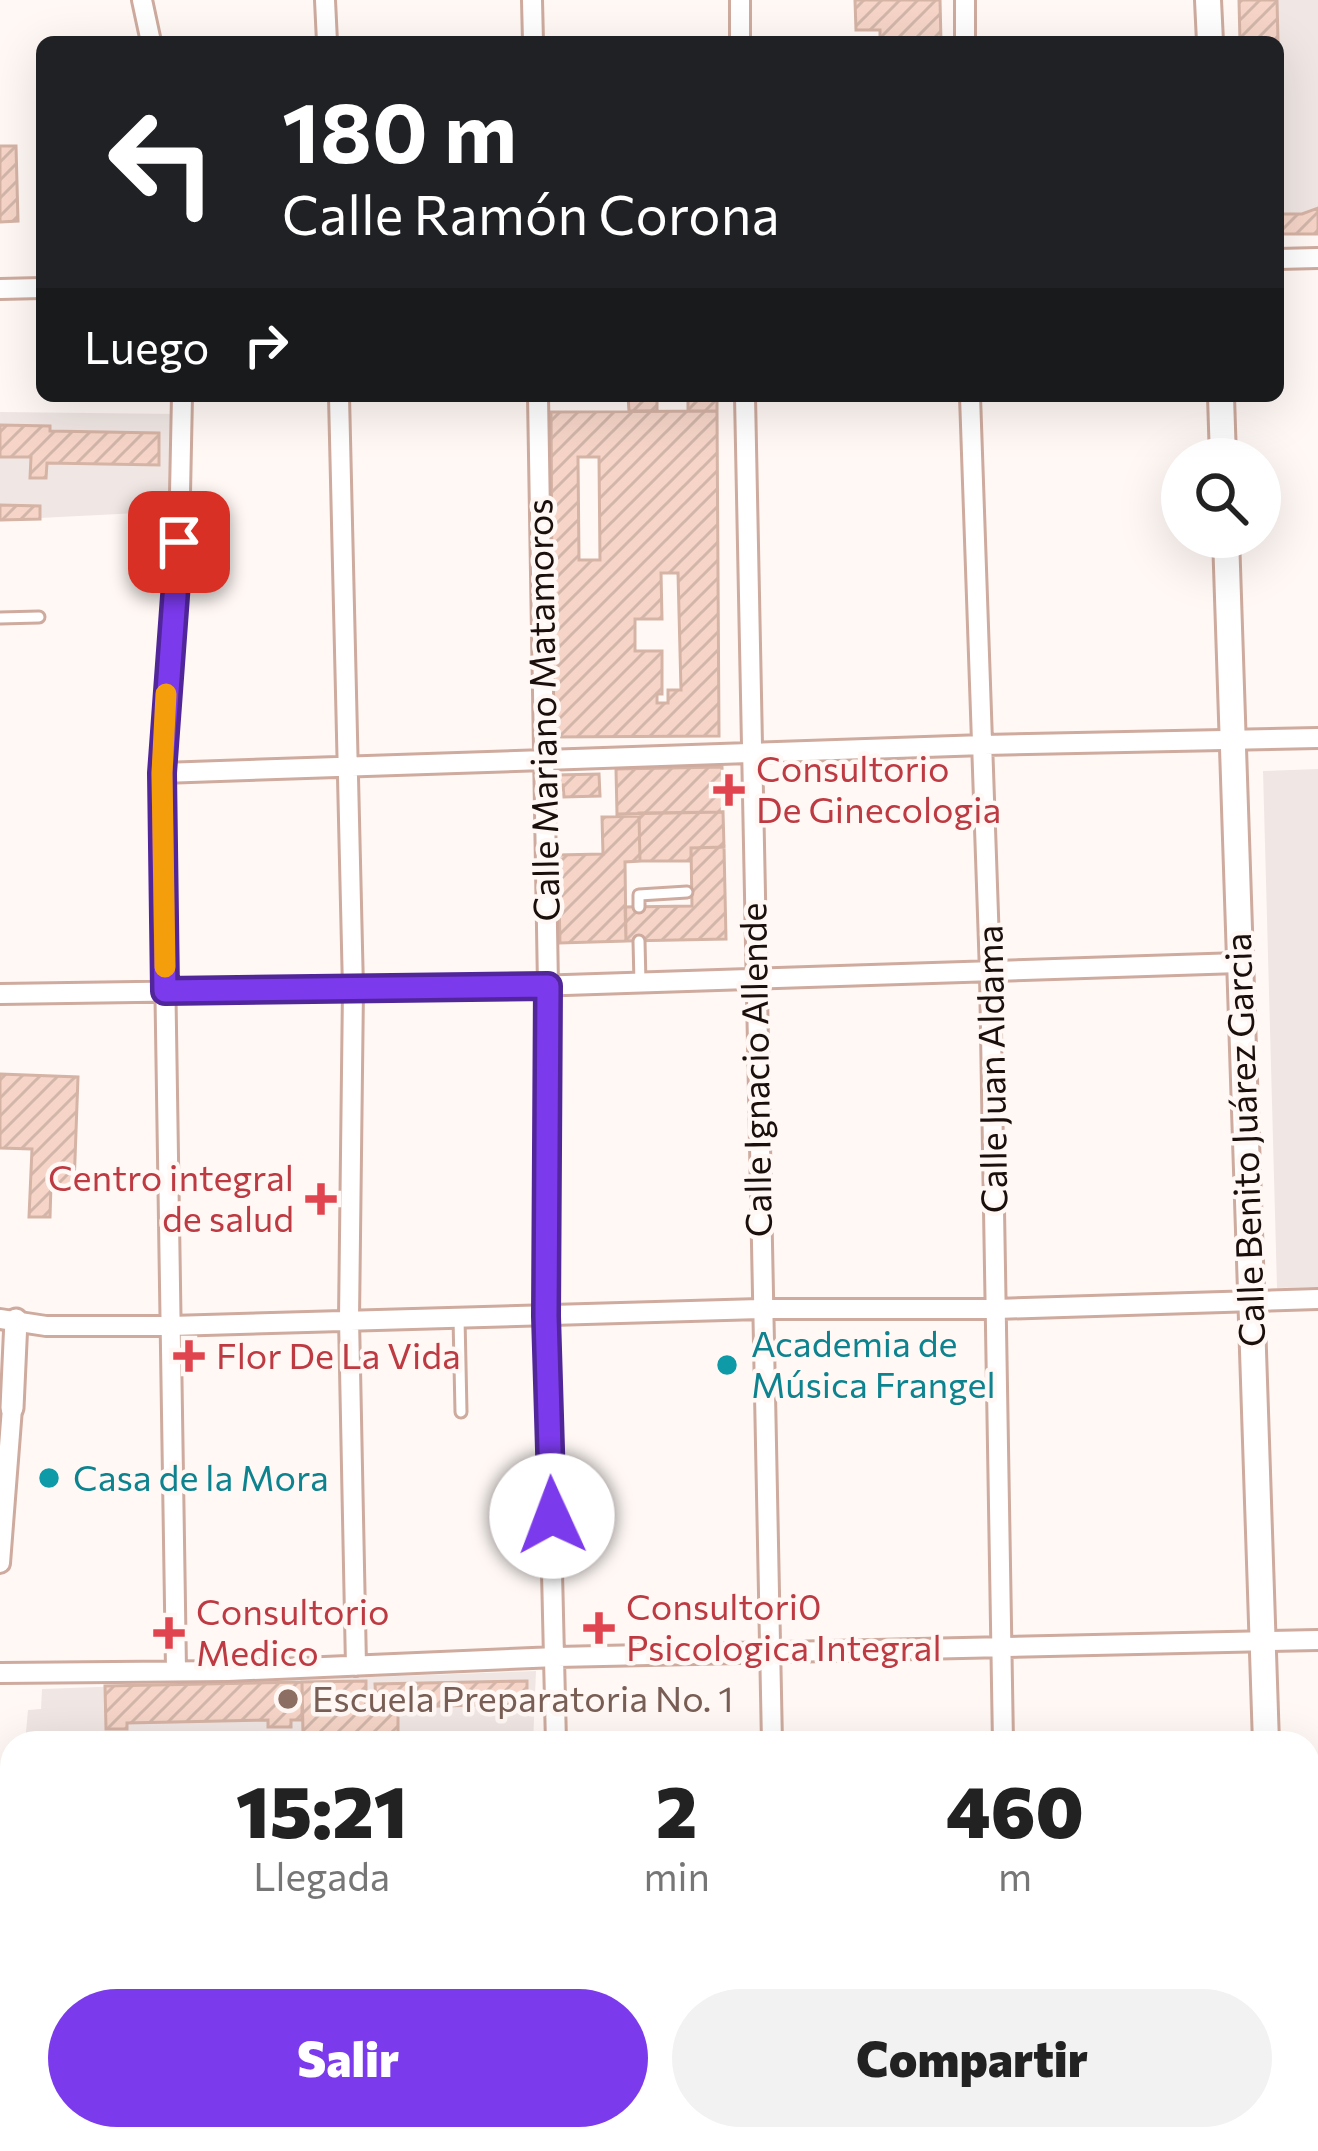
<!DOCTYPE html>
<html lang="es">
<meta charset="utf-8">
<style>
:root{--surface:#fff;--page:#f2f2f2;--text:#222;--muted:#767676;--accent:#7c3aed}
body{margin:0;font-family:Commissioner,sans-serif;background:var(--page);color:var(--text);height:100vh;display:flex;flex-direction:column;font-size:45px;white-space:nowrap}
*{box-sizing:border-box;margin:0}
p{font-size:39px;color:var(--muted)}
.icon{flex:none;width:66px;height:66px;fill:none;stroke:currentColor;stroke-width:2;stroke-linecap:round;stroke-linejoin:round}
.map{position:relative;flex:1;overflow:hidden}
.side{position:absolute;left:0px;top:1731px;width:1320px;height:420px;display:flex;flex-direction:column;background:var(--surface);border-radius:36px 36px 0 0;box-shadow:0 12px 48px #0002}
.side>*{flex:none}
.hud{position:absolute;left:36px;top:36px;width:1248px;height:366px;border-radius:18px;box-shadow:0 12px 48px #0002;background:#202124;color:#fff;overflow:hidden}
.buttons{position:absolute;left:1161px;top:438px;display:grid;gap:24px}
.buttons a{display:grid;place-items:center;width:120px;height:120px;border-radius:50%;background:var(--surface);box-shadow:0 12px 48px #0002;font-size:60px}
.pin{position:absolute;display:grid;place-items:center;width:102px;height:102px;color:#fff;margin:-51px;border-radius:24px;box-shadow:0 6px 18px #0006}
.me{position:absolute;width:132px;margin:-66px;rotate:358deg;stroke-linejoin:round;filter:drop-shadow(0 0 9px #0008)}
.turn{display:flex;align-items:center;gap:42px;height:252px;padding:0 48px;font-size:54px}
.turn .icon{width:156px;height:156px;stroke-width:2.5}
.turn b{display:block;font-size:84px;line-height:102px}
.then{display:flex;align-items:center;height:114px;padding:0 48px;background:#0003;gap:24px;font-size:45px}
.eta{display:flex;justify-content:space-evenly;align-items:center;height:204px;text-align:center}
.eta b{font-size:72px;font-weight:800;line-height:84px}
.button{display:flex;gap:24px;margin-top:auto;padding:24px 48px}
.button a{flex:1;height:138px;border-radius:72px;background:var(--accent);color:#fff;font-size:48px;font-weight:800;line-height:138px;text-align:center}
.button a+a{background:var(--page);color:var(--text)}
.map>svg:first-child{display:block}
.built{fill:#f0e7e4}
.building{fill:url(#building-hatch);stroke:#d5b3a5;stroke-width:3;fill-rule:evenodd}
.lines{fill:none;stroke-linecap:round;stroke-linejoin:round}
.service-casing{stroke:#ceab9e;stroke-width:15}
.minor-casing{stroke:#ceab9e;stroke-width:24}
.tertiary-casing{stroke:#ceab9e;stroke-width:27}
.secondary-casing{stroke:#ceab9e;stroke-width:30}
.service{stroke:#fff;stroke-width:9}
.minor{stroke:#fff;stroke-width:18}
.tertiary{stroke:#fff;stroke-width:21}
.secondary{stroke:#fff;stroke-width:24}
.route-casing{stroke:#51269a;stroke-width:30}
.route{stroke:#7c3aed;stroke-width:21}
.slow{stroke:#f59e0b;stroke-width:21}
.health-dot{fill:#e0444e;stroke:#fff8f5;stroke-width:4.5}
.culture-dot{fill:#0f9aa8;stroke:#fff8f5;stroke-width:4.5}
.education-dot{fill:#8d6e63;stroke:#fff8f5;stroke-width:4.5}
.labels{text-anchor:middle;stroke-width:9;stroke-linejoin:round;paint-order:stroke}
.street-label{font-size:36px;fill:#1b0f0b;stroke:#fff8f5}
.health-label{font-size:36px;fill:#be3a42;stroke:#fff8f5;text-anchor:start}
.culture-label{font-size:36px;fill:#0d838f;stroke:#fff8f5;text-anchor:start}
.education-label{font-size:36px;fill:#785e54;stroke:#fff8f5;text-anchor:start}
</style>
<div class="map">
<svg width="1318" height="2151" viewBox="0 0 1318 2151">
<defs>
<pattern id="building-hatch" width="6" height="6" patternUnits="userSpaceOnUse" patternTransform="scale(3)"><rect width="6" height="6" fill="#f6d5c8"/><path d="M-1 1l2-2M0 6l6-6M5 7l2-2" fill="none" stroke="#d2b6aa"/></pattern>
</defs>
<rect width="100%" height="100%" fill="#fff8f5"/>
<path class="built" d="M1239,0H1318V234H1278V42H1240Z
M0,412L178,414V511L0,520Z
M1318,769V1287L1277,1288L1263,771Z
M536,1671L533,1743H25L28,1710L41,1709L42,1689Z
M4,2034H12V2139H521L520,2151H0Z"/>
<path class="building" d="M855,0H940L941,42H880V30H856Z
M1239,0H1277L1278,42H1240Z
M1278,53L1281,214H1302L1318,208V234H1278Z
M0,146H16L18,221L0,222Z
M628,396H657V411H629Z
M688,396H717V411H688Z
M717,411L719,736L553,737L551,412ZM578,457H599L600,560H579ZM661,573H678L681,690H668V703H657V694H662V651H635V619H662Z
M0,425L50,426V431L159,433V465L47,463L46,478H30L31,457H0Z
M0,505L40,506V519L0,520Z
M722,767L723,812L617,814L616,769Z
M599,774L600,796L564,797L563,785H557V775Z
M723,812L724,847L691,848V861H640L639,813Z
M639,816L640,861L625,862L626,941L560,943L558,855L603,854L602,817Z
M724,847L726,939L626,941L625,907L692,906L691,848Z
M0,1074L78,1077L74,1186L51,1185L50,1217H29L32,1149L0,1148Z
M366,1681V1710L398,1709V1733L303,1734L302,1682Z
M527,1681V1704L396,1707L395,1701L376,1702L375,1684Z
M302,1682V1720H291V1727H268V1720L127,1723V1729H106L105,1686Z
M398,1733V1743H125V1738Z
M254,2139H415V2151H254Z
M10,2141H107V2151H10Z"/>
<g class="lines">
<g class="service-casing">
<path id="service" d="M0,618L39,617
M639,907V895L687,892
M639,941L640,983
M459,1318L461,1412
M179,2139L180,2151
M445,2139V2151
M216,2151L217,2139"/>
</g>
<g class="minor-casing">
<path id="minor" d="M142,0L151,42
M325,0L327,42
M532,0L533,42
M740,0V42
M965,0V42
M1278,259L1318,258
M0,289L42,288
M339,396L353,989L349,1319L356,1666
M538,396L548,986L546,1315L556,1743
M745,396L772,1743
M970,396L990,972L1003,1743
M162,773L984,745L1318,738
M0,994L535,986L1239,963
M0,1319L46,1326H171L760,1309H996L1318,1299
M0,1563L12,1408
M176,1669L162,773L179,542L182,396
M0,1673L228,1671L557,1657L1318,1640
M776,2139V2151
M1014,2139V2151
M546,2151V2139"/>
</g>
<g class="tertiary-casing">
<path id="tertiary" d="M12,1408L16,1320"/>
</g>
<g class="secondary-casing">
<path id="secondary" d="M1208,0L1210,42
M1221,396L1223,459
M1226,537L1266,1743
M1308,1969L1318,1968
M0,1992H12
M1308,1995H1318
M0,2019H12
M1279,2139V2151"/>
</g>
<use href="#service" class="service"/>
<use href="#minor" class="minor"/>
<use href="#tertiary" class="tertiary"/>
<use href="#secondary" class="secondary"/>
</g>
<g class="lines">
<g class="route-casing">
<path id="route" d="M179,542L162,773L165,991L548,986L546,1316L552,1516"/>
</g>
<use href="#route" class="route"/>
<path class="slow" d="M165,967L162,773L166,694"/>
</g>
<g class="health-dot">
<path d="M723 772h12v12h12v12h-12v12h-12v-12h-12v-12h12z"/>
<path d="M315 1181h12v12h12v12h-12v12h-12v-12h-12v-12h12z"/>
<path d="M183 1338h12v12h12v12h-12v12h-12v-12h-12v-12h12z"/>
<path d="M593 1610h12v12h12v12h-12v12h-12v-12h-12v-12h12z"/>
<path d="M163 1615h12v12h12v12h-12v12h-12v-12h-12v-12h12z"/>
</g>
<g class="culture-dot">
<circle cx="727" cy="1365" r="12"/>
<circle cx="49" cy="1478" r="12"/>
</g>
<circle class="education-dot" cx="288" cy="1699" r="12"/>
<g class="labels">
<g class="street-label">
<text transform="translate(543 710) rotate(-91)" y="13">Calle Mariano Matamoros</text>
<text transform="translate(992 1069) rotate(-91)" y="13">Calle Juan Aldama</text>
<text transform="translate(756 1070) rotate(-91)" y="13">Calle Ignacio Allende</text>
<text transform="translate(1245 1140) rotate(-92)" y="13">Calle Benito Juárez Garcia</text>
</g>
<g class="health-label">
<text x="756" y="782">Consultorio<tspan x="756" dy="41">De Ginecologia</tspan></text>
<text x="294" y="1191" text-anchor="end">Centro integral<tspan x="294" dy="41">de salud</tspan></text>
<text x="216" y="1369">Flor De La Vida</text>
<text x="626" y="1620">Consultori0<tspan x="626" dy="41">Psicologica Integral</tspan></text>
<text x="196" y="1625">Consultorio<tspan x="196" dy="41">Medico</tspan></text>
</g>
<g class="culture-label">
<text x="751" y="1357">Academia de<tspan x="751" dy="41">Música Frangel</tspan></text>
<text x="73" y="1491">Casa de la Mora</text>
</g>
<g class="education-label">
<text x="312" y="1712">Escuela Preparatoria No. 1</text>
</g>
</g>
</svg>
<div class="buttons">
<a><svg class="icon" aria-label="search" viewBox="0 0 24 24"><circle cx="10" cy="10" r="6"/><path d="M15 15l6 6"/></svg></a>
</div>
<div class="pin" style="left:179px;top:542px;background:#d93025"><svg class="icon" aria-label="arrive" viewBox="0 0 24 24"><path d="M6 21V4h12l-3 4 3 4H6"/></svg></div>
<svg class="me" style="left:552px;top:1516px" viewBox="-20 -20 40 40"><circle r="19" fill="#fff"/><path d="M0-13L10 11 0 6-10 11z" fill="#7c3aed"/></svg>
<div class="hud">
<div class="turn"><svg class="icon" aria-label="left" viewBox="0 0 24 24"><path d="M17 20v-9H6M10 6l-5 5 5 5"/></svg><div><b>180 m</b>Calle Ramón Corona</div></div>
<div class="then">Luego<svg class="icon" aria-label="right" viewBox="0 0 24 24"><path d="M7 20v-9h11M14 6l5 5-5 5"/></svg></div>
</div>
<section class="side">
<div class="eta">
<div><b>15:21</b><p>Llegada</p></div>
<div><b>2</b><p>min</p></div>
<div><b>460</b><p>m</p></div>
</div>
<div class="button"><a>Salir</a><a>Compartir</a></div>
</section>
</div>
